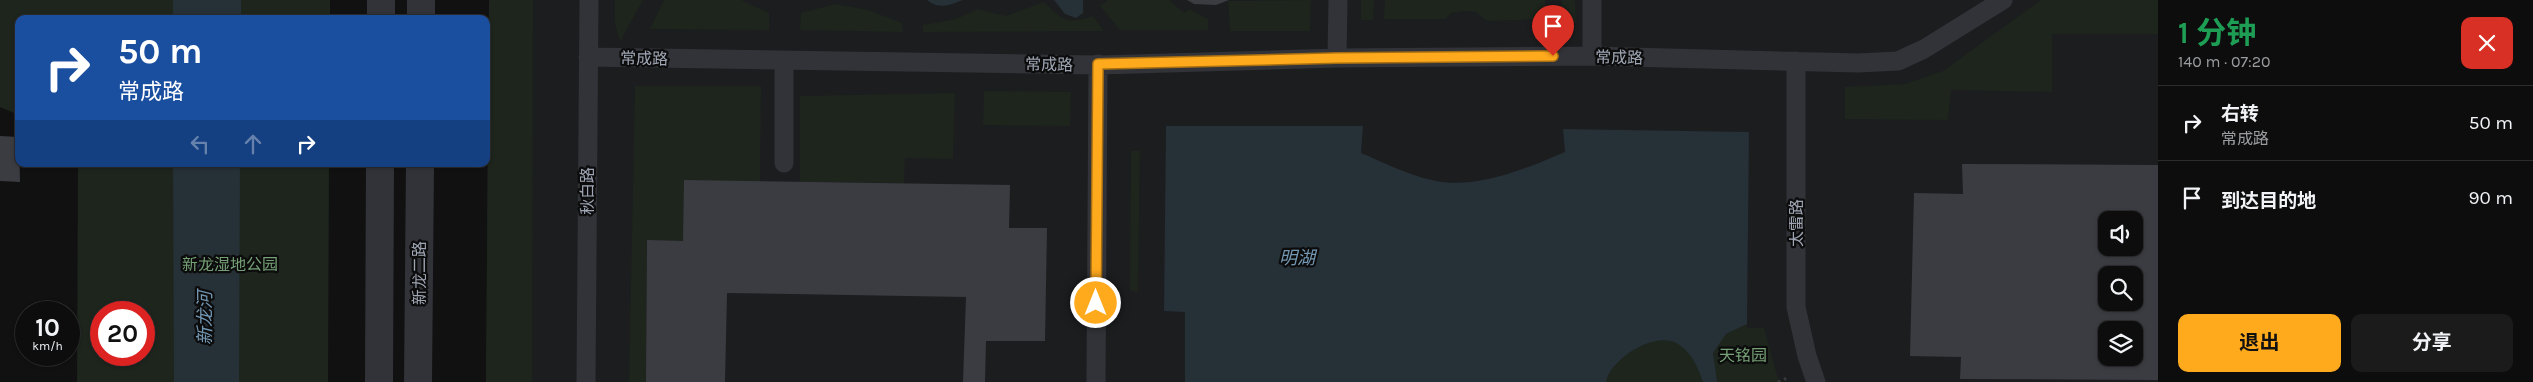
<!DOCTYPE html>
<html lang="zh">
<meta charset="utf-8">
<style>
:root{--surface:#0d0d0e;--page:#1b1b1c;--text:#f1f3f6;--muted:#9a9c9e;--line:#2d2d2e;--accent:#ffa91c}
body{margin:0;font-family:Karla,"Noto Sans SC",sans-serif;background:var(--page);color:var(--text);height:100vh;display:flex;flex-direction:column;font-size:19px;white-space:nowrap}
*{box-sizing:border-box;margin:0}
p{font-size:16px;color:var(--muted)}
.icon{flex:none;width:28px;height:28px;fill:none;stroke:currentColor;stroke-width:2;stroke-linecap:round;stroke-linejoin:round}
.map{position:relative;flex:1;overflow:hidden}
.drawer{display:flex;flex-direction:column;background:var(--surface);width:375px}
.drawer>*{flex:none}
.hud{position:absolute;left:15px;top:15px;width:475px;height:152px;border-radius:10px;box-shadow:0 1px 4px #0004,0 0 0 1px var(--line);background:#1a4fa0;color:#fff;overflow:hidden}
.controls{position:absolute;left:2098px;top:211px;display:grid;gap:10px}
.controls a{display:grid;place-items:center;width:45px;height:45px;border-radius:10px;background:var(--surface);box-shadow:0 1px 4px #0004,0 0 0 1px var(--line);font-size:25px}
.speed{position:absolute;left:15px;top:301px;display:flex;gap:10px;font-size:25px;font-weight:700;text-align:center}
.speed>*{display:grid;place-content:center;width:65px;height:65px;border-radius:50%;background:var(--surface);box-shadow:0 1px 4px #0004,0 0 0 1px var(--line);line-height:1}
.speed small{font-size:12px;font-weight:400}
.speed .limit{border:8px solid #d22;background:#fff;color:#111}
.pin{position:absolute;display:grid;place-items:center;width:42px;height:42px;color:#fff;margin:-51px -21px;border-radius:50% 50% 50% 0;rotate:-45deg;box-shadow:0 0 5px #0007}
.pin .icon{rotate:45deg}
.me{position:absolute;width:55px;margin:-28px;rotate:0deg;stroke-linejoin:round;filter:drop-shadow(0 0 4px #0008)}
.turn{display:flex;align-items:center;gap:18px;height:105px;padding:0 20px;font-size:22px}
.turn .icon{width:65px;height:65px;stroke-width:2.5}
.turn b{display:block;font-size:35px;line-height:42px}
.lanes{display:flex;align-items:center;height:48px;padding:0 20px;background:#0003;justify-content:center;gap:25px;direction:ltr}
.lanes .off{opacity:.35}
.round{display:grid;place-items:center;flex:none;width:52px;height:52px;border-radius:10px;background:var(--page)}
.headline{display:flex;align-items:center;justify-content:space-between;height:85px;padding:0 20px}
h1{font-size:30px;font-weight:700;line-height:38px;color:#1e9e55}
.button{display:flex;gap:10px;margin-top:auto;padding:10px 20px}
.button a{flex:1;height:58px;border-radius:10px;background:var(--accent);color:#111;font-size:20px;font-weight:700;line-height:58px;text-align:center}
.button a+a{background:var(--page);color:var(--text)}
ul{padding:0;list-style:none}
li{display:flex;align-items:center;gap:15px;height:75px;padding:0 20px;border-top:1px solid var(--line)}
li div{flex:1}
li b{display:block;font-size:19px}
li em{font-style:normal}
main{display:flex;flex:1;min-height:0}
.map>svg:first-child{display:block}
.built{fill:#1c1d1f;fill-rule:evenodd}
.green{fill:#1d251d;fill-rule:evenodd}
.water{fill:#263037}
.building{fill:#3b3c42;fill-rule:evenodd}
.lines{fill:none;stroke-linecap:round;stroke-linejoin:round}
.path{stroke:#373a3f;stroke-width:3;stroke-dasharray:2.5 4;stroke-linecap:butt}
.service{stroke:#313338;stroke-width:19}
.tertiary{stroke:#313338;stroke-width:28}
.route-casing{stroke:#a66e12;stroke-width:12}
.route{stroke:#ffa91c;stroke-width:9}
.labels{text-anchor:middle;stroke-width:4.5;stroke-linejoin:round;paint-order:stroke}
.street-label{font-size:16px;fill:#a0a7b4;stroke:#0c0c0d}
.park-label{font-size:16px;fill:#76a176;stroke:#0c0c0d}
.water-label{font-size:18px;font-style:italic;fill:#7498b3;stroke:#0c0c0d}
</style>
<main>
<div class="map">
<svg width="2158" height="382" viewBox="0 0 2158 382">
<rect width="100%" height="100%" fill="#111112"/>
<path class="built" d="M489,0H2158V382H486ZM2106,220H2134V248H2106ZM2106,275H2134V302H2106ZM2106,330H2134V358H2106Z"/>
<path class="green" d="M0,0H330V19H19V115L0,107Z
M489,0H533L532,382H486Z
M615,0H643L620,42L615,23Z
M664,0H741L769,13V30L650,29Z
M1108,0H1169L1184,13L1189,9L1208,19V30H1120L1100,6Z
M1311,0L1310,31H1230L1228,1Z
M1361,0H1374L1373,20H1361Z
M1385,0H1545V19L1487,21L1476,12L1465,11L1451,13L1445,19H1384Z
M1562,0H1575L1576,22H1562Z
M2041,0H2158V34H2052V92L1951,90L1948,120L1845,119V87L1905,84L1943,71Z
M1044,2C1062,20 1068,25 1093,16L1104,31L923,32V25L956,19L977,9L1006,16Z
M835,4L868,10L902,23L903,32L800,30L801,13Z
M635,86H761L760,181L683,241H647L646,382H629Z
M984,91L1071,92L1070,126L983,125Z
M955,93L953,159L905,158L904,183L800,182V96Z
M1131,151H1140L1138,292L1130,290Z
M78,164H329L328,382H77ZM101,312H144V355H101Z
M1747,324V328H1764L1779,382H1592L1644,336L1726,334Z"/>
<path class="water" d="M173,0H241V19H173Z
M927,0H963C950,5 939,10 927,0Z
M1054,0H1083V13L1076,18L1065,14Z
M1166,126H1363L1361,153C1385,163 1410,176 1436,181C1476,189 1528,168 1565,152L1563,129L1749,132L1747,324L1726,334L1713,353L1717,382H1703C1698,367 1691,352 1678,344C1656,330 1610,359 1606,382H1185V312L1164,311Z
M173,164H240L239,382H174Z"/>
<path class="building" d="M1187,0H1229L1216,5L1194,4Z
M0,136L19,137L20,182L0,181Z
M1962,164L2158,165V380L1960,379L1961,357L1910,356L1914,193L1963,194ZM2106,220H2134V248H2106ZM2106,275H2134V302H2106ZM2106,330H2134V358H2106Z
M684,180L1010,185L1009,228H1047L1045,341H986L985,382H963L966,297L727,293L725,382H646L647,240L683,241Z"/>
<g class="lines">
<path class="path" d="M1778,382L1787,378"/>
<path class="service" d="M1592,0V56
M588,57L1099,65L1337,58L1592,56L1858,63L1898,61L1924,49L2003,0
M1337,58L1338,0
M1796,61V307L1807,356L1816,382
M784,163V61
M586,382L589,0
M1096,382L1098,64"/>
<path class="tertiary" d="M381,19V0
M421,19V0
M379,382L380,164
M418,382L420,164"/>
</g>
<g class="lines">
<g class="route-casing">
<path id="route" d="M1096,303L1098,64L1337,58L1553,56"/>
</g>
<use href="#route" class="route"/>
</g>
<g class="labels">
<g class="street-label">
<text transform="translate(1619 57) rotate(1)" y="6">常成路</text>
<text transform="translate(644 58) rotate(1)" y="6">常成路</text>
<text transform="translate(1049 64) rotate(1)" y="6">常成路</text>
<text transform="translate(587 191) rotate(-90)" y="6">秋白路</text>
<text transform="translate(1796 223) rotate(-90)" y="6">太雷路</text>
<text transform="translate(419 273) rotate(-90)" y="6">新龙二路</text>
</g>
<g class="park-label">
<text x="230" y="270">新龙湿地公园</text>
<text x="1743" y="361">天铭园</text>
</g>
<g class="water-label">
<text x="1297" y="264">明湖</text>
<text transform="translate(205 318) rotate(-90)" y="6">新龙河</text>
</g>
</g>
</svg>
<div class="controls">
<a><svg class="icon" aria-label="sound" viewBox="0 0 24 24"><path d="M4 9h4l5-4v14l-5-4H4zM17 9q2 3 0 6"/></svg></a>
<a><svg class="icon" aria-label="search" viewBox="0 0 24 24"><circle cx="10" cy="10" r="6"/><path d="M15 15l6 6"/></svg></a>
<a><svg class="icon" aria-label="layers" viewBox="0 0 24 24"><path d="M12 4l9 5-9 5-9-5zM3 14l9 5 9-5"/></svg></a>
</div>
<div class="speed"><div>10<small>km/h</small></div><div class="limit">20</div></div>
<div class="pin" style="left:1553px;top:56px;background:#d93025"><svg class="icon" aria-label="arrive" viewBox="0 0 24 24"><path d="M6 21V4h12l-3 4 3 4H6"/></svg></div>
<svg class="me" style="left:1096px;top:303px" viewBox="-20 -20 40 40"><circle r="17" fill="#ffa91c" stroke="#fff" stroke-width="3"/><path d="M0-11L8 9 0 5-8 9z" fill="#fff"/></svg>
<div class="hud">
<div class="turn"><svg class="icon" aria-label="right" viewBox="0 0 24 24"><path d="M7 20v-9h11M14 6l5 5-5 5"/></svg><div><b>50 m</b>常成路</div></div>
<div class="lanes"><svg class="icon off" aria-label="left" viewBox="0 0 24 24"><path d="M17 20v-9H6M10 6l-5 5 5 5"/></svg><svg class="icon off" aria-label="ahead" viewBox="0 0 24 24"><path d="M12 20V5M6 11l6-6 6 6"/></svg><svg class="icon" aria-label="right" viewBox="0 0 24 24"><path d="M7 20v-9h11M14 6l5 5-5 5"/></svg></div>
</div>
</div>
<section class="drawer">
<div class="headline"><div><h1>1 分钟</h1><p>140 m · 07:20</p></div><a class="round" style="background:#d93025;color:#fff"><svg class="icon" aria-label="close" viewBox="0 0 24 24"><path d="M6 6l12 12M18 6L6 18"/></svg></a></div>
<ul>
<li><svg class="icon" aria-label="right" viewBox="0 0 24 24"><path d="M7 20v-9h11M14 6l5 5-5 5"/></svg><div><b>右转</b><p>常成路</p></div><em>50 m</em></li>
<li><svg class="icon" aria-label="arrive" viewBox="0 0 24 24"><path d="M6 21V4h12l-3 4 3 4H6"/></svg><div><b>到达目的地</b></div><em>90 m</em></li>
</ul>
<div class="button"><a>退出</a><a>分享</a></div>
</section>
</main>
